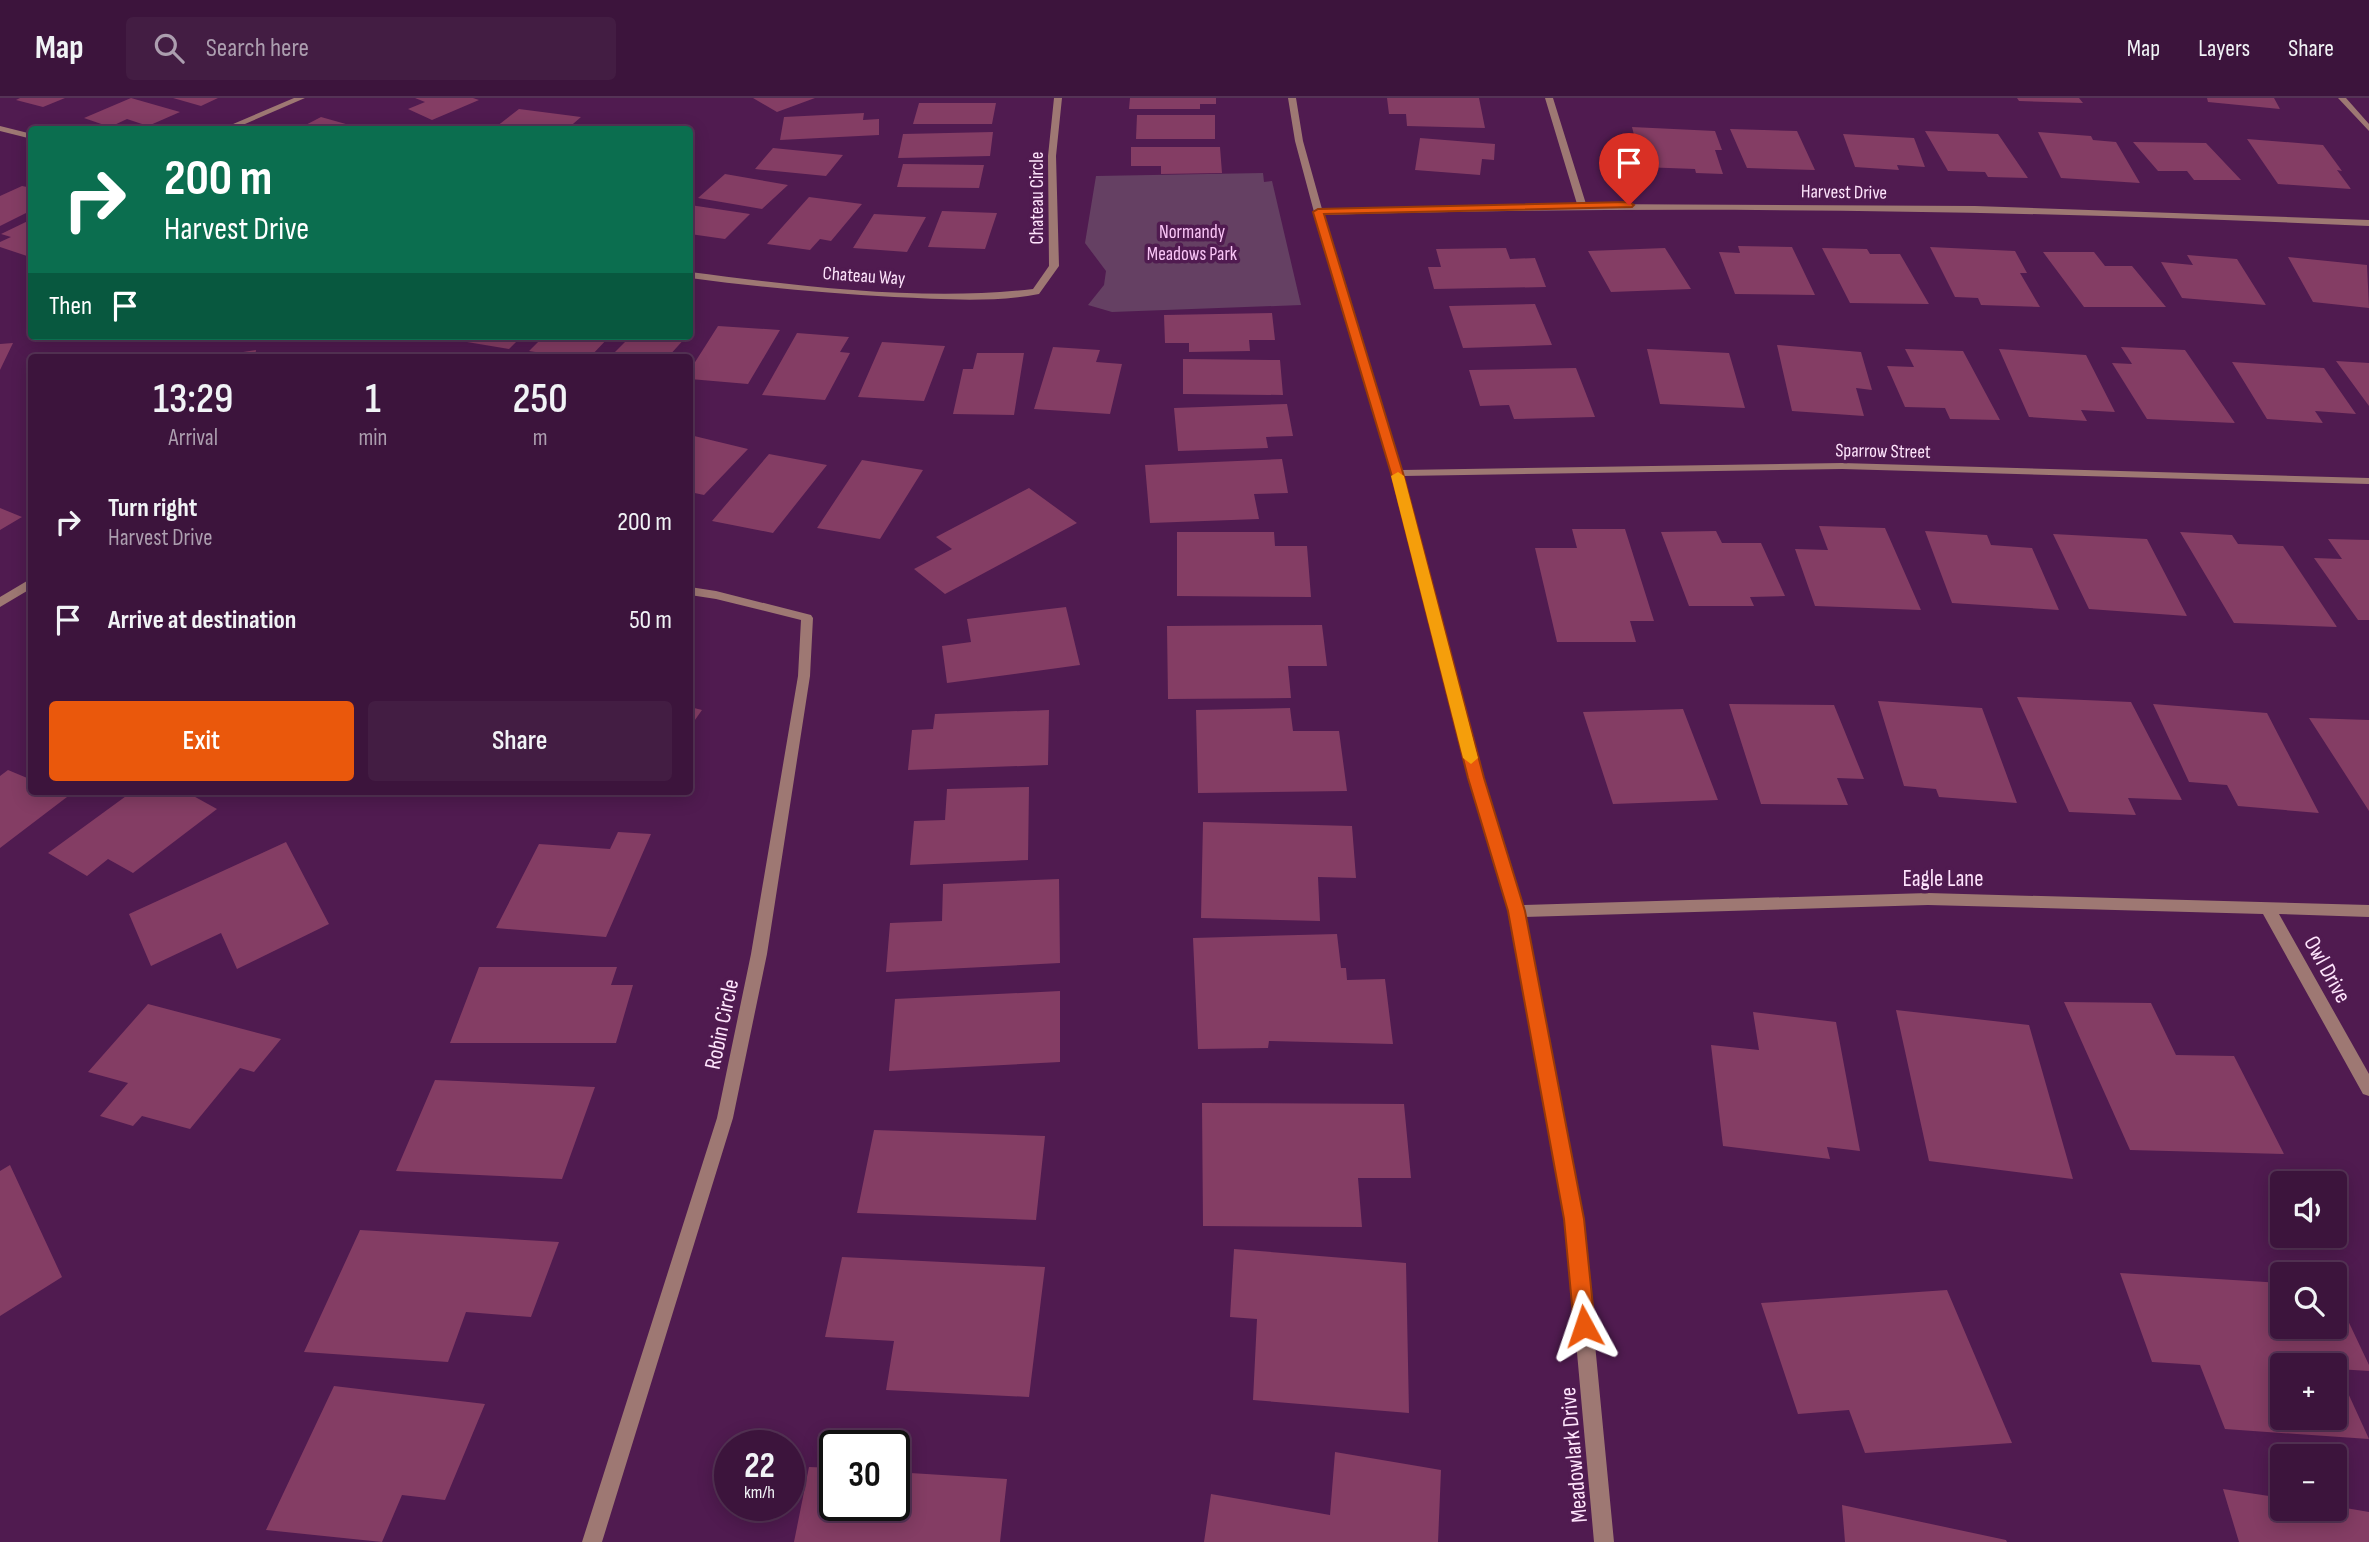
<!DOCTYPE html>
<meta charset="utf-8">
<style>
:root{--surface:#3c143c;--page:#431d43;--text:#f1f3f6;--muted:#ac9eaf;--line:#553356;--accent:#ea580c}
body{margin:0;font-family:"Sofia Sans Condensed",sans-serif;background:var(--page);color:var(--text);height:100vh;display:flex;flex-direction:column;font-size:26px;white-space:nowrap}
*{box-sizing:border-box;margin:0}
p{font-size:23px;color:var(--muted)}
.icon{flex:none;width:38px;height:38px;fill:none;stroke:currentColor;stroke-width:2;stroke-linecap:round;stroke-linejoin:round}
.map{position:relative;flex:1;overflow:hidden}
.sheet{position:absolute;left:28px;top:256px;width:665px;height:441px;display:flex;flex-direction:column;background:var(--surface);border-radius:7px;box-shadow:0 4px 18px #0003,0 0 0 2px var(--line)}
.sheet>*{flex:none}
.banner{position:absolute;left:28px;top:28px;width:665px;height:214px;border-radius:7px;box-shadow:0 4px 18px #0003,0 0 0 2px var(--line);background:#0b6e4f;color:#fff;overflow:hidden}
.fabs{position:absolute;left:2270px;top:1073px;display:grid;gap:14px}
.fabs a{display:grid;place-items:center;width:77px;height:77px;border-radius:7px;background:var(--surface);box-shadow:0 4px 18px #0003,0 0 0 2px var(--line);font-size:35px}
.speed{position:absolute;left:714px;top:1332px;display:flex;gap:14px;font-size:35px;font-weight:700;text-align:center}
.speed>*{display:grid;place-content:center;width:91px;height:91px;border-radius:50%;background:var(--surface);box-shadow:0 4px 18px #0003,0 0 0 2px var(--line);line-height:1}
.speed small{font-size:18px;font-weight:400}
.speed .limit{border:4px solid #111;border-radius:10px;background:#fff;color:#111}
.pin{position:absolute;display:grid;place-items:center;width:60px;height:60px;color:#fff;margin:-72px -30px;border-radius:50% 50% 50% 0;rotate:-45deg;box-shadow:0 0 7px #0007}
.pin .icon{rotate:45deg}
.me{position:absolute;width:77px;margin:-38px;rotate:355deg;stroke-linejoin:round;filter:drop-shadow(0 0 5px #0008)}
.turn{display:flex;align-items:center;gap:24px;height:147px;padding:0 21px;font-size:32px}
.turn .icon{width:91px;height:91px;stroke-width:2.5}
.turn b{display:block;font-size:49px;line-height:60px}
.then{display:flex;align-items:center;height:66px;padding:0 21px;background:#0003;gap:14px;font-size:26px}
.eta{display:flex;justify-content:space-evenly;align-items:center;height:119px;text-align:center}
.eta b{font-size:42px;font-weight:600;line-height:49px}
.button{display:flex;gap:14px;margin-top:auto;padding:14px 21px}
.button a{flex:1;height:80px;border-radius:7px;background:var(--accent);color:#fff;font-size:28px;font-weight:600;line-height:80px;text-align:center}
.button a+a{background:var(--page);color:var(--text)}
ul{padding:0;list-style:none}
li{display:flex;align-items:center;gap:21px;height:98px;padding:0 21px}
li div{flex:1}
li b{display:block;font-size:26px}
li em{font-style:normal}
header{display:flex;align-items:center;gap:42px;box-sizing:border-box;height:98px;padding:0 35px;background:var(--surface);border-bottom:2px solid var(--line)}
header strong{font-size:33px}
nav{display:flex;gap:38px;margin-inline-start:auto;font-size:24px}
.search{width:490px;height:63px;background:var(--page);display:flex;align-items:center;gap:18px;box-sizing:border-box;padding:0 24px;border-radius:7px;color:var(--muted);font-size:26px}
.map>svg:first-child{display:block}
.green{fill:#654063}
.building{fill:#843d64;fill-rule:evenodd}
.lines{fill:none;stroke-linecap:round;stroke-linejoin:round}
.minor{fill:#9e7873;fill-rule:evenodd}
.route{fill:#ea580c;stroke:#983908;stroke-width:2}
.slow{fill:#f59e0b}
.labels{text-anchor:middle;stroke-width:7;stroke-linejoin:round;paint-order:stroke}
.far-street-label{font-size:19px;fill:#fee4fc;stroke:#501b50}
.far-park-label{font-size:19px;fill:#fac5f7;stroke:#501b50}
.street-label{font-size:23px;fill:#fee4fc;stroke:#501b50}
</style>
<header>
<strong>Map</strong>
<div class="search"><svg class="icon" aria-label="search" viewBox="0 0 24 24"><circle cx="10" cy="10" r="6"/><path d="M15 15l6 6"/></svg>Search here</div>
<nav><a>Map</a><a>Layers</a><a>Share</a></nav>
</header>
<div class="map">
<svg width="2369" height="1444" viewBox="0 0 2369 1444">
<rect width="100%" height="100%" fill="#501b50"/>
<path class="green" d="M1263,75L1264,84L1272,83L1301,207L1112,214L1088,207L1104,187L1106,173L1085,145L1096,78Z"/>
<path class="building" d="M20,0H65L43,9L16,2Z
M131,0L180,14L148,28L127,21L110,29L84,20Z
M173,0H218L201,8Z
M415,0H473L479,2L432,22L408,11L425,4Z
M753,0H815L777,14Z
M1130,0H1216V6H1200V11H1129Z
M1387,0H1479L1485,30L1407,28L1406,16H1389Z
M2017,0H2079L2083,5L2019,3Z
M2207,0H2274L2280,11L2208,4Z
M919,5H996L992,26H913Z
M519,11L581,19L566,32H492Z
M864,15L863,22L879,21V37L780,42L784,19Z
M1137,17H1215V41H1136Z
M321,19L360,30L296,32Z
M1632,29L1715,33L1722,52H1715L1723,76L1696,75L1695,71L1642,69Z
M1730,31L1797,33L1815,72L1747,70Z
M1925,33L1998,36L2028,80L1988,79L1985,74L1948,73Z
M993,34L990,58L898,60L903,36Z
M2038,34L2091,38L2093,42L2116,44L2140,85L2061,80Z
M1843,36L1914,40L1925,69L1897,67L1899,72L1855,69Z
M1420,40L1495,46L1494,62L1482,61L1480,77L1415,72Z
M2247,41L2323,47L2342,73L2337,72L2351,91L2278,86Z
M2133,44L2206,45L2241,82H2194L2187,73H2158Z
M1131,49H1220L1222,75L1161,76V68H1131Z
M773,50L843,57L826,78L755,71Z
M903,66L984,67L979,90L897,89Z
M725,76L788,87L762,111L698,100Z
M22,88L32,90V112L0,128V98Z
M809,99L862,106L831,143L820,141L810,152L767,146Z
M690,107L750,116L725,141L690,136Z
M942,113L997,115L985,151L928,149Z
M874,116L926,119L907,154L853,150Z
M32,121V155L27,158L0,149V144L11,139L1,136Z
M1738,148L1792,149L1815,197L1735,196L1719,154L1740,155Z
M1930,149L2015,153L2027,175H2020L2040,209L1981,207L1978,200L1955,199Z
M1506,150L1510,161L1535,160L1546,189L1434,191L1428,169H1441L1436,151Z
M1665,150L1691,191L1611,194L1588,153Z
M1822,150L1867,151L1870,156H1900L1929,206L1850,205Z
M2043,154H2094L2105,168H2132L2166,209H2084Z
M2187,157L2237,161L2266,207L2182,200L2161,164L2193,167Z
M2288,159L2367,167L2369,210L2313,204Z
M1535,206L1552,247L1463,250L1449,208Z
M1272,215L1275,242H1249L1250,253L1189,254V245H1165L1164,217Z
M718,228L780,232L748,286L690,281V272Z
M797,235L849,239L840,254L850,255L825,302L762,297Z
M402,238H434L428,244Z
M453,238H522L509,251L449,241Z
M544,238H610L590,259H567L529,253Z
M631,238H687L668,259H610Z
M882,244L945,248L924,303L858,299Z
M13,245L0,272V246Z
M1777,247L1861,254L1872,292L1856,290L1864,318L1792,313Z
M1053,249L1100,252L1096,264L1122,266L1110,316L1034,311Z
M2121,249L2185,252L2235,325L2147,321L2112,265L2132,266Z
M1647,251L1729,255L1745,310L1660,306Z
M1905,251L1963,253L2000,322L1950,321L1945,310L1905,309L1887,268L1914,269Z
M1999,251L2086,257L2115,314L2081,312L2087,323L2029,319Z
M256,252L255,259H224V257Z
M977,255H1024L1014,317L953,316L963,271H973Z
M1183,261L1280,262L1283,297L1183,296Z
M2336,263L2369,265V308Z
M2232,264L2324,270L2356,316L2315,313L2323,325L2267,321Z
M1576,270L1595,319L1514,321L1509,307L1480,308L1469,272Z
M1287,306L1293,338L1266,339L1268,350L1178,353L1174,310Z
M690,337L748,351L704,397L690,394Z
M769,356L827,367L773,435L712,423Z
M1282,361L1288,395L1254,396L1259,421L1150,425L1145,367Z
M862,362L923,372L880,441L817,430Z
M1029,390L1077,425L945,496L914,471L952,451L936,439Z
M0,410L22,419L0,432Z
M1819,428L1885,430L1921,512L1815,508L1795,451L1828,452Z
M1572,431H1625L1654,523H1630L1636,544H1557L1535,450H1577Z
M1716,433L1722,445H1761L1785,498L1750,499L1754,508H1689L1661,434Z
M1925,433L1987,437L1991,447L2032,450L2059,512L1952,505Z
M1177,434H1274L1275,448H1307L1311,499L1177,498Z
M2180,434L2232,437L2238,446L2283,448L2337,529L2234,525Z
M2053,436L2147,441L2187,518L2089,511Z
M2328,441L2369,442V522H2358L2314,460L2342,461Z
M1066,509L1080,567L947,585L942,548L971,544L967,521Z
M1322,527L1327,568H1288L1291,600L1168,601L1167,528Z
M2017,599L2131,604L2182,702L2128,700L2136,717L2069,714Z
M1878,603L1982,610L2017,705L1939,699L1936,691L1904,688Z
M1729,606L1834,607L1864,681L1837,680L1848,707L1761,706Z
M2153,606L2267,615L2319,715L2238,708L2227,687L2189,684Z
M690,609L702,612L690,629Z
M1290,610L1293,633H1339L1347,693L1198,695L1196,612Z
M1683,611L1718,702L1613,706L1583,614Z
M1049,612L1048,667L908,672L912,632L933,631L935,616Z
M2309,620L2369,622V713Z
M8,672L32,682V693H55L67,699L0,750V678Z
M1029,689L1028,762L910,767L914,723L945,722L947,691Z
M133,693H190L188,695L217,711L133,775L108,761L87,778L48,755Z
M1203,724L1352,728L1356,780L1318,779L1320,823L1201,820Z
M618,734L651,736L606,839L496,830L539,746L610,751Z
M286,744L329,826L237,871L221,835L151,868L129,816Z
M1059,781L1060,865L886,874L890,825L942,823L943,786Z
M1337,836L1341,870H1346L1347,882L1385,881L1393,946L1269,943L1268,950L1198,951L1193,840Z
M479,869H617L611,887H633L616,945H450Z
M1060,893V964L889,973L895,901Z
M2064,904L2151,905L2176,957L2234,958L2284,1056L2130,1052Z
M148,906L281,941L254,974L240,970L190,1031L142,1018L133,1028L100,1018L128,985L88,974Z
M1896,912L2029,927L2073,1081L1929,1063Z
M1753,914L1836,924L1860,1053L1827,1049L1830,1061L1723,1048L1711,947L1759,952Z
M435,982L595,989L562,1081L396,1073Z
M1202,1005L1404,1006L1411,1080H1358L1362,1129L1203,1128Z
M874,1032L1045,1038L1036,1122L857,1115Z
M10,1067L62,1179L0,1218V1073Z
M360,1132L559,1144L531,1219L466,1214L448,1264L304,1254Z
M1234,1151L1406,1165L1409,1315L1253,1302L1257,1221L1230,1219Z
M842,1159L1045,1169L1029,1299L886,1292L894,1243L825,1239Z
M2120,1175L2282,1185V1228H2334V1193L2369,1267V1273L2337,1271L2369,1341L2225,1331L2200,1267L2152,1264ZM2282,1267H2334V1320H2282Z
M1947,1192L2012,1345L1865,1355L1849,1312L1798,1316L1761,1205Z
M334,1288L485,1306L445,1402L402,1397L382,1444L266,1432Z
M1335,1354L1441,1372L1438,1444H1204L1211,1396L1330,1417Z
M809,1369L835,1370V1407H894V1374L1007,1381L1000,1444H794Z
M2223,1391L2282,1400V1410H2334V1408L2369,1414V1444H2239Z
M1842,1407L2006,1442L2007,1444H1845Z"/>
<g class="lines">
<path class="minor" d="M294,0H305L231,32H219Z
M1054,0H1062L1056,58L1059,168L1039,196C992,205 941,201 894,199C826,195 757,189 690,180V174C800,188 923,204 1033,191L1049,168L1048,58Z
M1288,0H1296L1303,43L1322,111L1577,106L1545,0H1553L1586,106L1975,108L2369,122V128C2020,112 1672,107 1323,117L1402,372L1842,365L2369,380V386L1842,371L1403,378L1483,680L1522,807L1928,795L2369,807V819L2279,816L2369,976V998L2363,996L2263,816L1928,807L1524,819L1583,1121L1614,1444H1594L1565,1121L1509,813L1469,680L1391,375L1314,114L1295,43Z
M2338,0H2346L2369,26V33Z
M0,28L32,36V41L0,33Z
M32,480V490L0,509V499Z
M690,489L716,493L811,517L813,520L810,578L767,856L733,1020L602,1444H582L717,1020L751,856L798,578L801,522L716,501L690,497Z"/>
</g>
<path class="route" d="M1629,104L1634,107L1632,109L1324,116L1403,375L1484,680L1525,813L1584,1121L1595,1228L1592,1236L1584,1238L1577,1236L1574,1228L1564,1121L1508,813L1468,680L1391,375L1313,114L1318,111Z"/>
<path class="slow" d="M1398,374L1404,378L1478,660L1471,666L1463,660L1391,378Z"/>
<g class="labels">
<g class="far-street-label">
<text transform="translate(1844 93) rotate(1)" y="7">Harvest Drive</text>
<text transform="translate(1036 100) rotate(-90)" y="7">Chateau Circle</text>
<text transform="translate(864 177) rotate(4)" y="7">Chateau Way</text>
<text transform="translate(1883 352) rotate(1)" y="7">Sparrow Street</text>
</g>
<g class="far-park-label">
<text x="1192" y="140">Normandy<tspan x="1192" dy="22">Meadows Park</tspan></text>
</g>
<g class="street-label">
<text x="1943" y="788">Eagle Lane</text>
<text transform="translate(2328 871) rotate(61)" y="8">Owl Drive</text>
<text transform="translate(721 926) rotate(-78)" y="8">Robin Circle</text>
<text transform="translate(1573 1357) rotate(-95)" y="8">Meadowlark Drive</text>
</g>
</g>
</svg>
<div class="fabs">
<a><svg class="icon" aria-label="sound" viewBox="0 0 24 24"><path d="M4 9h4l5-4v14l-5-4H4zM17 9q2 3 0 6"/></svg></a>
<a><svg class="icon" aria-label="search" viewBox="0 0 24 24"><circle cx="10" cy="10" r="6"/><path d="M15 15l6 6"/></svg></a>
<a>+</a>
<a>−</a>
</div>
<div class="speed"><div>22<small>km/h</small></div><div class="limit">30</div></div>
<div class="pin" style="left:1629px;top:107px;background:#d93025"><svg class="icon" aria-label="arrive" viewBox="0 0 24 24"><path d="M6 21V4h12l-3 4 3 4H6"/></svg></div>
<svg class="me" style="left:1584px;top:1228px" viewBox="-20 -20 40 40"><path d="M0-17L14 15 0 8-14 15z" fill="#ea580c" stroke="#fff" stroke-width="4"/></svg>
<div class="banner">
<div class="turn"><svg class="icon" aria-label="right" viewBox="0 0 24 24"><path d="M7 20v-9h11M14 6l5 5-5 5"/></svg><div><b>200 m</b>Harvest Drive</div></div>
<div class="then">Then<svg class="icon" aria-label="arrive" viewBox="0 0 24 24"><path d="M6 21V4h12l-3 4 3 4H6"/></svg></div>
</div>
<section class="sheet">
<div class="eta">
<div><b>13:29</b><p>Arrival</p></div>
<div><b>1</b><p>min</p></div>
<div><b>250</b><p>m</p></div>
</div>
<ul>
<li><svg class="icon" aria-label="right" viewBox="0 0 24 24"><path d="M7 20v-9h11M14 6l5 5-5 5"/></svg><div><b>Turn right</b><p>Harvest Drive</p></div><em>200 m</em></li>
<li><svg class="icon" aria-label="arrive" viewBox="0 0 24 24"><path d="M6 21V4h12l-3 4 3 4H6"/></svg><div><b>Arrive at destination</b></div><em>50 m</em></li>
</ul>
<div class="button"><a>Exit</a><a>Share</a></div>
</section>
</div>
